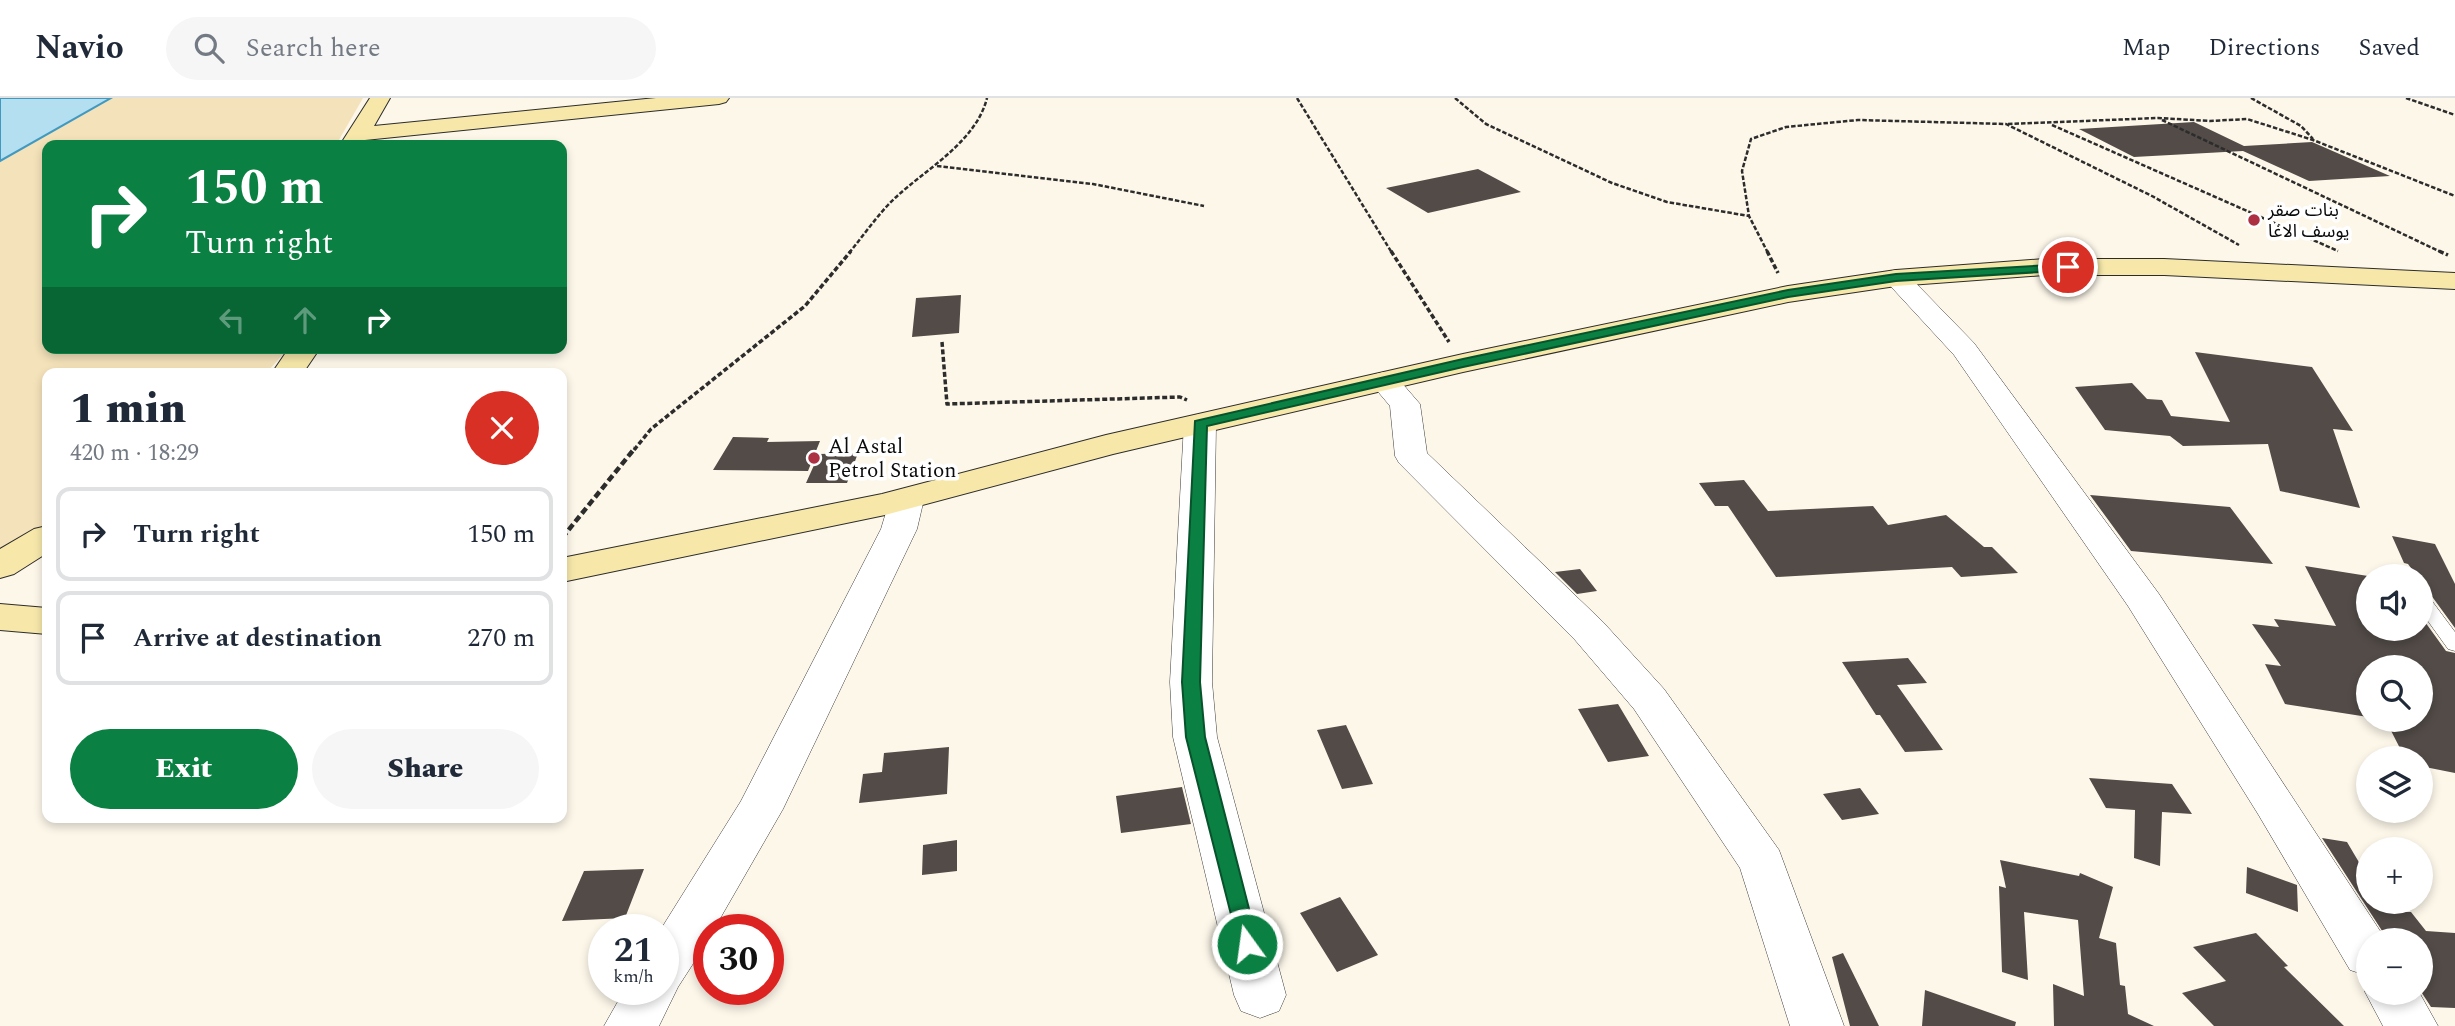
<!DOCTYPE html>
<meta charset="utf-8">
<style>
:root{--surface:#fff;--page:#f6f6f7;--text:#1f2937;--muted:#747a83;--line:#e0e1e3;--accent:#0b8043}
body{margin:0;font-family:Spectral,"Noto Sans Arabic",serif;background:var(--page);color:var(--text);height:100vh;display:flex;flex-direction:column;font-size:26px;white-space:nowrap}
*{box-sizing:border-box;margin:0}
p{font-size:23px;color:var(--muted)}
.icon{flex:none;width:38px;height:38px;fill:none;stroke:currentColor;stroke-width:2;stroke-linecap:round;stroke-linejoin:round}
.map{position:relative;flex:1;overflow:hidden}
.panel{position:absolute;left:42px;top:270px;width:525px;height:455px;display:flex;flex-direction:column;background:var(--surface);border-radius:14px;box-shadow:0 4px 10px #0003}
.panel>*{flex:none}
.guide{position:absolute;left:42px;top:42px;width:525px;height:214px;border-radius:14px;box-shadow:0 4px 10px #0003;background:#0b8043;color:#fff;overflow:hidden}
.fabs{position:absolute;left:2356px;top:466px;display:grid;gap:14px}
.fabs a{display:grid;place-items:center;width:77px;height:77px;border-radius:50%;background:var(--surface);box-shadow:0 4px 10px #0003;font-size:35px}
.speed{position:absolute;left:588px;top:816px;display:flex;gap:14px;font-size:35px;font-weight:700;text-align:center}
.speed>*{display:grid;place-content:center;width:91px;height:91px;border-radius:50%;background:var(--surface);box-shadow:0 4px 10px #0003;line-height:1}
.speed small{font-size:18px;font-weight:400}
.speed .limit{border:10px solid #d22;background:#fff;color:#111}
.pin{position:absolute;display:grid;place-items:center;width:60px;height:60px;color:#fff;margin:-30px;border:4px solid #fff;border-radius:50%;box-shadow:0 2px 7px #0007}
.me{position:absolute;width:77px;margin:-38px;rotate:346deg;stroke-linejoin:round;filter:drop-shadow(0 0 5px #0008)}
.turn{display:flex;align-items:center;gap:24px;height:147px;padding:0 28px;font-size:32px}
.turn .icon{width:91px;height:91px;stroke-width:2.5}
.turn b{display:block;font-size:49px;line-height:60px}
.lanes{display:flex;align-items:center;height:66px;padding:0 28px;background:#0003;justify-content:center;gap:35px;direction:ltr}
.lanes .off{opacity:.35}
.round{display:grid;place-items:center;flex:none;width:74px;height:74px;border-radius:37px;background:var(--page)}
.head{display:flex;align-items:center;justify-content:space-between;height:119px;padding:0 28px}
h1{font-size:42px;font-weight:800;line-height:52px}
.cta{display:flex;gap:14px;margin-top:auto;padding:14px 28px}
.cta a{flex:1;height:80px;border-radius:42px;background:var(--accent);color:#fff;font-size:28px;font-weight:800;line-height:80px;text-align:center}
.cta a+a{background:var(--page);color:var(--text)}
ul{padding:0;list-style:none}
li{display:flex;align-items:center;gap:21px;height:94px;margin:0 14px 10px;padding:0 14px;border:4px solid var(--line);border-radius:14px}
li div{flex:1}
li b{display:block;font-size:26px}
li em{font-style:normal}
header{display:flex;align-items:center;gap:42px;box-sizing:border-box;height:98px;padding:0 35px;background:var(--surface);border-bottom:2px solid var(--line)}
header strong{font-size:33px}
nav{display:flex;gap:38px;margin-inline-start:auto;font-size:24px}
.search{width:490px;height:63px;background:var(--page);display:flex;align-items:center;gap:18px;box-sizing:border-box;padding:0 24px;border-radius:38px;color:var(--muted);font-size:26px}
.map>svg:first-child{display:block}
.sand{fill:#f4e2ba}
.water{fill:#b3dff0;stroke:#4199c0;stroke-width:2}
.building{fill:#524b48}
.lines{fill:none;stroke-linecap:round;stroke-linejoin:round}
.lane-casing{stroke:#3d3d3d;stroke-width:1}
.street-casing{stroke:#3d3d3d;stroke-width:1}
.secondary-casing{stroke:#2c2c2c;stroke-width:2}
.path-far2{stroke:#2c2c2c;stroke-width:2.5;stroke-dasharray:4.5 2;stroke-linecap:butt}
.path-far1{stroke:#2c2c2c;stroke-width:3.5;stroke-dasharray:5 2.5;stroke-linecap:butt}
.path{stroke:#2c2c2c;stroke-width:4.5;stroke-dasharray:7 3.5;stroke-linecap:butt}
.lane{fill:#fff;fill-rule:evenodd}
.street{fill:#fff;fill-rule:evenodd}
.secondary{fill:#f7e8aa;fill-rule:evenodd}
.route{fill:#0b8043;stroke:#07532c;stroke-width:2}
.poi-dot{fill:#ac3042;stroke:#fff;stroke-width:2.5}
.labels{text-anchor:middle;stroke-width:7;stroke-linejoin:round;paint-order:stroke}
.far-poi-label{font-size:18px;fill:#0a0a0a;stroke:#fff;text-anchor:start}
.poi-label{font-size:21px;fill:#0a0a0a;stroke:#fff;text-anchor:start}
</style>
<header>
<strong>Navio</strong>
<div class="search"><svg class="icon" aria-label="search" viewBox="0 0 24 24"><circle cx="10" cy="10" r="6"/><path d="M15 15l6 6"/></svg>Search here</div>
<nav><a>Map</a><a>Directions</a><a>Saved</a></nav>
</header>
<div class="map">
<svg width="2455" height="928" viewBox="0 0 2455 928">
<rect width="100%" height="100%" fill="#fdf7ea"/>
<path class="sand" d="M97,0H363L336,47H47V250H289L266,275H47V428L0,458V57Z"/>
<path class="water" d="M0,0H111L0,63Z"/>
<path class="building" d="M2194,24L2244,48L2312,44L2390,78L2309,83L2243,53L2134,59L2079,31Z
M1478,71L1521,94L1428,115L1386,90Z
M961,197L959,235L912,239L916,200Z
M2195,254L2312,269L2353,333L2333,331L2360,410L2280,393L2268,346L2183,348L2170,338L2105,332L2075,289L2132,285L2147,301L2162,302L2171,318L2230,324Z
M733,339L769,340L767,344L820,343L808,373L713,372Z
M858,355L847,385H806L819,356Z
M1744,382L1768,413L1873,408L1888,427L1946,417L1984,449H1992L2018,475L1961,479L1952,469L1776,479L1728,408H1715L1699,385Z
M2090,397L2230,409L2273,466L2131,453Z
M2392,438L2435,446L2455,486V530L2428,493L2420,491V478H2417L2408,466L2404,465Z
M2305,468L2368,478V530H2420V517L2446,553L2455,555V675L2420,668V660H2405L2385,621H2420V569H2368V619L2285,606L2265,566L2281,568L2252,526L2279,529L2274,521L2336,528Z
M1580,471L1597,493L1577,496L1555,474Z
M1908,560L1927,585L1897,587L1943,652L1905,654L1880,617H1876L1842,564Z
M1618,606L1649,658L1608,664L1578,611Z
M1346,627L1373,686L1342,691L1317,632Z
M949,649L947,696L859,705L863,676L882,674L884,655Z
M2089,680L2172,686L2192,716L2162,714L2160,768L2134,760L2135,712L2106,710Z
M1182,689L1191,726L1121,735L1116,698Z
M1860,690L1879,716L1842,722L1823,696Z
M2322,740L2347,744L2360,766H2368V803H2387L2395,814H2411L2426,833L2455,835V910L2431,909L2420,892V842H2388Z
M957,742V773L922,777L923,747Z
M2000,762L2079,778L2080,775L2113,789L2099,840L2116,845L2120,887L2125,888L2128,916L2154,928H2054L2053,886L2084,898L2078,822L2024,814L2028,882L2002,874L1999,788L2006,790Z
M2247,769L2297,787L2298,814L2246,795Z
M644,771L625,820L562,823L584,773Z
M1340,799L1378,857L1337,874L1300,815Z
M2256,835L2288,868L2284,869L2344,928H2214L2182,895L2226,883L2193,849Z
M1843,855L1879,928H1850L1832,859Z
M1925,892L2016,924L2015,928H1922Z"/>
<g class="lines">
<g class="lane-casing">
<path id="lane" d="M2420,493L2426,495L2455,534V553L2448,551L2420,512Z"/>
</g>
<g class="street-casing">
<path id="street" d="M1896,172L1905,174L1974,245L2159,496L2386,842H2368V878L2350,872L2258,716L2128,508L1954,257L1883,180L1887,174Z
M1384,274L1395,277L1420,306L1427,355L1603,524L1664,591L1779,752L1844,928H1790L1740,770L1634,611L1575,542L1399,365L1395,358L1390,308L1369,283L1373,277Z
M1200,316L1211,319L1216,326L1212,584L1217,639L1286,897L1279,913L1260,920L1241,913L1234,897L1173,639L1170,584L1184,326L1189,319Z
M907,391L919,394L924,401L917,431L783,711L714,831H709V841L678,889L659,928H604L625,891H663L661,831L741,703L881,431L890,401L895,394Z
M2368,888V894H2419L2438,928H2383L2365,894Z"/>
</g>
<g class="secondary-casing">
<path id="secondary" d="M370,0H390L374,28L656,0H729L726,4L719,6L365,42L362,47H340Z
M2044,161H2164L2455,175V191L2164,177H2044L1896,188L1788,204L1463,274L1113,356L885,417L562,484V460L882,396L1106,337L1463,256L1788,188L1896,172Z
M289,250H320L303,275H272Z
M47,428V455L14,476L0,480V451L34,431Z
M0,506L47,510V536L0,532Z"/>
</g>
<path class="path-far2" d="M1297,0L1392,155
M1455,0L1486,26L1612,85L1667,104L1749,118
M2251,0L2301,28L2313,41
M2406,0L2455,17
M2162,22L2443,155
M2008,26L2158,20L2210,23L2247,21L2313,42L2455,98
M2052,27L2338,153
M937,68L1093,86L1204,108
M849,155C864,137 878,116 895,100C926,71 976,44 987,0
M1768,155L1749,118L1742,73L1751,41L1786,29L1858,22L2006,26L2152,98L2239,147"/>
<path class="path-far1" d="M1391,153L1449,244
M1767,153L1778,175
M2439,153L2448,157
M942,244L947,306L1180,299L1187,302
M634,352L651,331L805,208L851,153"/>
<path class="path" d="M562,440L635,350"/>
<use href="#lane" class="lane"/>
<use href="#street" class="street"/>
<use href="#secondary" class="secondary"/>
</g>
<path class="route" d="M2068,166L2074,169L2072,172L1896,183L1788,199L1463,269L1207,328L1200,584L1205,639L1258,846L1255,852L1247,855L1240,852L1186,639L1182,584L1195,323L1463,261L1788,192L1896,176Z"/>
<g class="poi-dot">
<circle cx="2254" cy="122" r="7"/>
<circle cx="814" cy="360" r="7"/>
</g>
<g class="labels">
<g class="far-poi-label">
<text x="2268" y="118">بنات صقر<tspan x="2268" dy="21">يوسف الاغا</tspan></text>
</g>
<g class="poi-label">
<text x="828" y="355">Al Astal<tspan x="828" dy="24">Petrol Station</tspan></text>
</g>
</g>
</svg>
<div class="fabs">
<a><svg class="icon" aria-label="sound" viewBox="0 0 24 24"><path d="M4 9h4l5-4v14l-5-4H4zM17 9q2 3 0 6"/></svg></a>
<a><svg class="icon" aria-label="search" viewBox="0 0 24 24"><circle cx="10" cy="10" r="6"/><path d="M15 15l6 6"/></svg></a>
<a><svg class="icon" aria-label="layers" viewBox="0 0 24 24"><path d="M12 4l9 5-9 5-9-5zM3 14l9 5 9-5"/></svg></a>
<a>+</a>
<a>−</a>
</div>
<div class="speed"><div>21<small>km/h</small></div><div class="limit">30</div></div>
<div class="pin" style="left:2068px;top:169px;background:#d93025"><svg class="icon" aria-label="arrive" viewBox="0 0 24 24"><path d="M6 21V4h12l-3 4 3 4H6"/></svg></div>
<svg class="me" style="left:1247px;top:846px" viewBox="-20 -20 40 40"><circle r="17" fill="#0b8043" stroke="#fff" stroke-width="3"/><path d="M0-11L8 9 0 5-8 9z" fill="#fff"/></svg>
<div class="guide">
<div class="turn"><svg class="icon" aria-label="right" viewBox="0 0 24 24"><path d="M7 20v-9h11M14 6l5 5-5 5"/></svg><div><b>150 m</b>Turn right</div></div>
<div class="lanes"><svg class="icon off" aria-label="left" viewBox="0 0 24 24"><path d="M17 20v-9H6M10 6l-5 5 5 5"/></svg><svg class="icon off" aria-label="ahead" viewBox="0 0 24 24"><path d="M12 20V5M6 11l6-6 6 6"/></svg><svg class="icon" aria-label="right" viewBox="0 0 24 24"><path d="M7 20v-9h11M14 6l5 5-5 5"/></svg></div>
</div>
<section class="panel">
<div class="head"><div><h1>1 min</h1><p>420 m · 18:29</p></div><a class="round" style="background:#d93025;color:#fff"><svg class="icon" aria-label="close" viewBox="0 0 24 24"><path d="M6 6l12 12M18 6L6 18"/></svg></a></div>
<ul>
<li><svg class="icon" aria-label="right" viewBox="0 0 24 24"><path d="M7 20v-9h11M14 6l5 5-5 5"/></svg><div><b>Turn right</b></div><em>150 m</em></li>
<li><svg class="icon" aria-label="arrive" viewBox="0 0 24 24"><path d="M6 21V4h12l-3 4 3 4H6"/></svg><div><b>Arrive at destination</b></div><em>270 m</em></li>
</ul>
<div class="cta"><a>Exit</a><a>Share</a></div>
</section>
</div>
